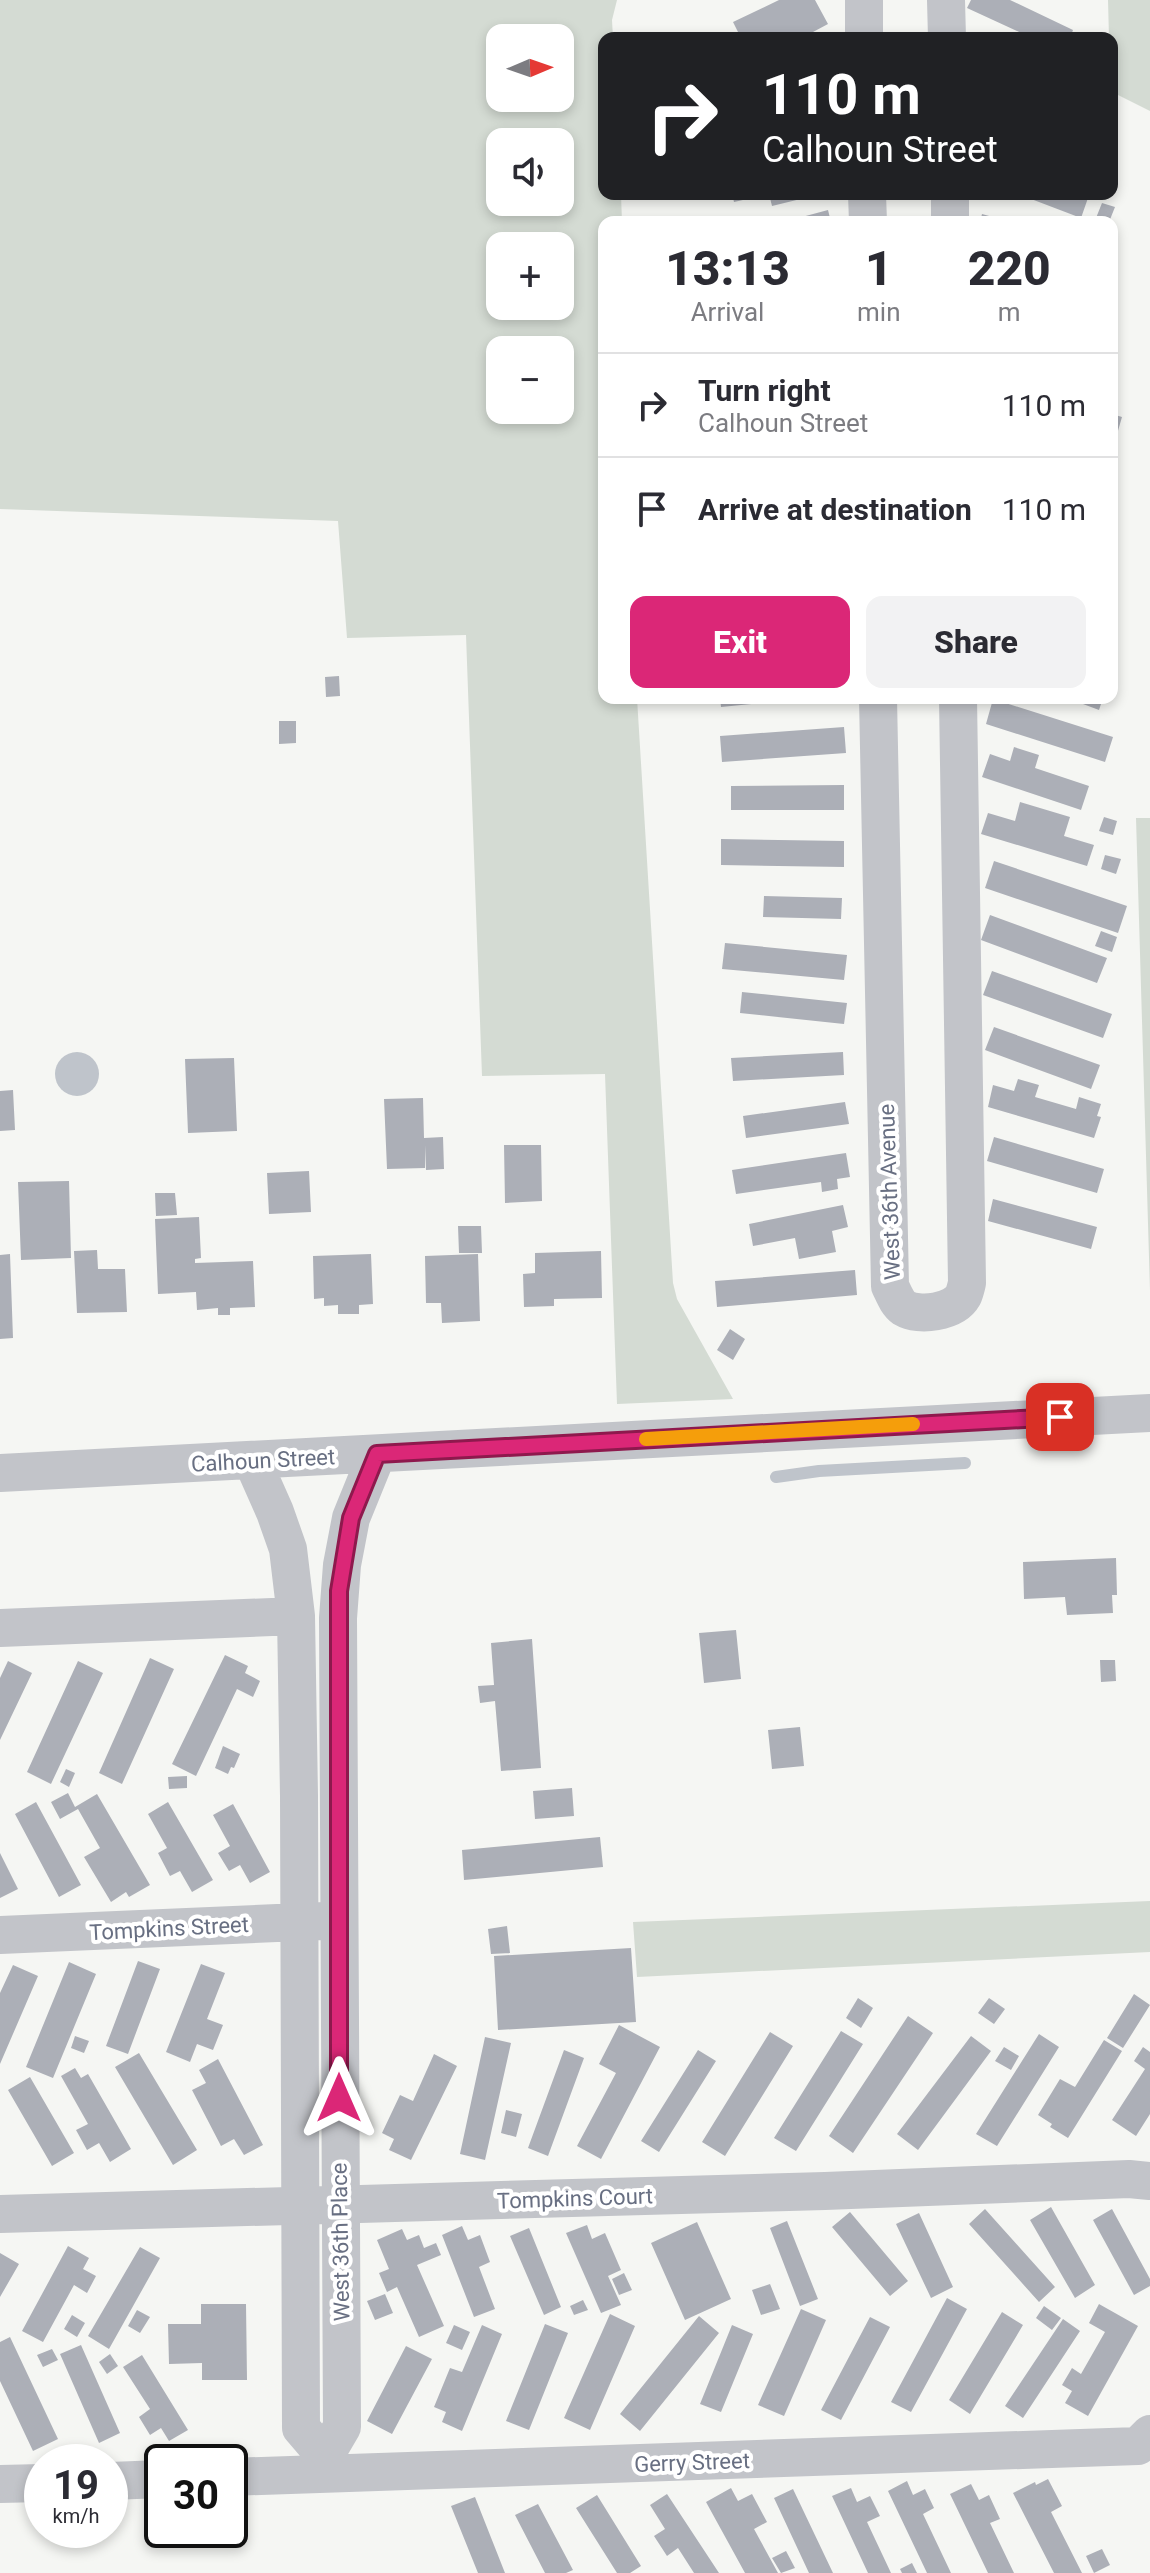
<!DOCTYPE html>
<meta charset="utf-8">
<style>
:root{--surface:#fff;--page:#f2f2f3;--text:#2b2b33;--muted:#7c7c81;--line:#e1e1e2;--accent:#db2777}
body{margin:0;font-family:Roboto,sans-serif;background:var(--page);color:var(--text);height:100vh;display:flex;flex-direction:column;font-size:30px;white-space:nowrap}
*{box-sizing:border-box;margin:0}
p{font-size:26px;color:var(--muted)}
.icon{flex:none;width:44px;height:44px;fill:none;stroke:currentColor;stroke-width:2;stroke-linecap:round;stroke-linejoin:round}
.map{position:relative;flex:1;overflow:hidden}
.drawer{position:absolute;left:598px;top:216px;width:520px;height:488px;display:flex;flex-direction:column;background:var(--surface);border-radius:16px;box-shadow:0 4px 12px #0003}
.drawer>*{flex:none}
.hud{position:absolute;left:598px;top:32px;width:520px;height:168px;border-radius:16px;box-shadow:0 4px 12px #0003;background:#202124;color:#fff;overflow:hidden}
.needle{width:52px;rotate:88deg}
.buttons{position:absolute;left:486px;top:24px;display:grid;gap:16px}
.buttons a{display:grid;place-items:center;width:88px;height:88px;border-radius:16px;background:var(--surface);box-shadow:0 4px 12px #0003;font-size:40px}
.speed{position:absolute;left:24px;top:2444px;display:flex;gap:16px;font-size:40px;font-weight:700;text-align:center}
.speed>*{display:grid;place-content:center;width:104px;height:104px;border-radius:50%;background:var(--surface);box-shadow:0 4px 12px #0003;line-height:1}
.speed small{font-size:20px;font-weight:400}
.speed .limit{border:4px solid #111;border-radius:12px;background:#fff;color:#111}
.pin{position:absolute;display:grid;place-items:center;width:68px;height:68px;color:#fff;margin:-34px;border-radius:16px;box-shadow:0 4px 12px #0006}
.me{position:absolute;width:88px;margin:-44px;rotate:0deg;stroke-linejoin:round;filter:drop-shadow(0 0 6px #0008)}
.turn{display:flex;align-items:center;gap:28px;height:168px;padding:0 32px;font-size:36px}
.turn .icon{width:104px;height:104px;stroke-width:2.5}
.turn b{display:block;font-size:56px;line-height:68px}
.eta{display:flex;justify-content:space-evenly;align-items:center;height:136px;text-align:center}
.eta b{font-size:48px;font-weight:800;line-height:56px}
.action{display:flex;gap:16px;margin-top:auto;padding:16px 32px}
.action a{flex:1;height:92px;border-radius:16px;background:var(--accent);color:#fff;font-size:32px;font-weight:800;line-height:92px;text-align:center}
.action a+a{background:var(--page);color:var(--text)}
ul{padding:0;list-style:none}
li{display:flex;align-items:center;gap:24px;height:104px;padding:0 32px;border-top:2px solid var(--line)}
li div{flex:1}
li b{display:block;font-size:30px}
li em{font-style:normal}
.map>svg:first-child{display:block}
.green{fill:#d4dbd3;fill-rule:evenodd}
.water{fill:#bfc4cb}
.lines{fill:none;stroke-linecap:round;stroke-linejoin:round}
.stream{stroke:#bfc4cb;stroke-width:12}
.building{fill:#acafb7}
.minor{stroke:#c2c4c9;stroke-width:38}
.route-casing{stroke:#8e194d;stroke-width:20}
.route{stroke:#db2777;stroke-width:14}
.slow{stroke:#f59e0b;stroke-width:14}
.labels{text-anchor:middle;stroke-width:8;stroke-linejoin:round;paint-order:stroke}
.street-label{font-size:22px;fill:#686f82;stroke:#fff}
</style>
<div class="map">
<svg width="1150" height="2573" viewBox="0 0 1150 2573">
<rect width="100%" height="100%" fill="#f5f6f3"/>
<path class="green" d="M0,0H617L612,20L613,38H604V194H621L622,222H604V698H637L673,1283L677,1299L733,1399L617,1404L605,1074L482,1076L466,635L347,638L338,521L0,509ZM500,38H560V98H500ZM500,142H560V202H500ZM500,246H560V306H500ZM500,350H560V410H500Z
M1108,0H1150V111L1112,92V38H1109Z
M1136,818H1150V1291Z
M1150,1901V1952L637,1977L633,1922Z"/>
<path class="water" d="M55 1074a22 22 0 1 1 44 0a22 22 0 1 1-44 0Z"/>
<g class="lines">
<path class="stream" d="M776,1477L819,1471L965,1463"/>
</g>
<path class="building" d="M779,0H815L828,24L813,32L816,38H741L733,22Z
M971,0H1010L1073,30L1070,38H1032L967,8Z
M732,194H765V195L734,202Z
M769,194H817V195L772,206Z
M1018,194H1087L1085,197L1088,198L1081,218Z
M1102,203L1115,207L1109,222L1096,218Z
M828,210L831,222H787V221Z
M982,214L1007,221V222H980Z
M1112,414L1122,417L1113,448H1112Z
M339,676L340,696L326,697L325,677Z
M720,698H790V700L721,707Z
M1067,698H1103L1099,710Z
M993,699L1113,737L1105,762L986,724Z
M279,721H296V743L279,744Z
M844,727L846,753L722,762L720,736Z
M1014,747L1039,755L1035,768L1089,786L1081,810L982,777L990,754L1010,761Z
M844,785V810H731V786Z
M1020,802L1070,817L1064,836L1094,845L1087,866L981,834L988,813L1015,821Z
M1104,817L1117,821L1113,835L1099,831Z
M721,839L844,841V867L721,865Z
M1105,855L1121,859L1116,874L1101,869Z
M994,861L1127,906L1118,933L985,888Z
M764,896L842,898L841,919L763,917Z
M990,915L1107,958L1097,983L981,940Z
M1101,931L1117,937L1112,952L1095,946Z
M725,943L847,955L844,980L722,969Z
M992,971L1112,1014L1103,1038L983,995Z
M742,992L847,1003L844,1024L740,1013Z
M994,1027L1100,1065L1091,1089L985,1050Z
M843,1052L844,1075L733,1081L731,1058Z
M234,1058L237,1131L188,1133L185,1059Z
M1018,1079L1039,1085L1035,1097L1076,1109L1079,1097L1101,1104L1097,1116L1101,1117L1094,1138L988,1107L993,1085L1014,1091Z
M13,1090L15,1130L0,1131V1091Z
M423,1098L424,1138L443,1137L444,1169L426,1170L425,1145V1168L387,1169L384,1099Z
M845,1102L849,1124L746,1138L743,1116Z
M994,1137L1104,1169L1097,1193L987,1161Z
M504,1145H541L542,1201L505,1203Z
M846,1153L850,1177L837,1179L838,1189L822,1192L821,1182L736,1194L732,1170Z
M309,1171L311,1212L269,1214L267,1173Z
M69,1181L71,1258L21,1260L18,1182Z
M155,1193H175L177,1215L156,1216Z
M993,1199L1097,1227L1091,1249L988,1221Z
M843,1205L848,1227L832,1231L836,1252L799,1259L795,1238L753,1246L749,1224Z
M199,1217L201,1258L195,1259V1263L253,1261L255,1307L230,1308V1315H218V1308L197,1310L196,1292L158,1294L155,1219Z
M458,1226H481L482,1253H459Z
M97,1250L98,1269H125L127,1312L77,1313L74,1251Z
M601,1251L602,1298L554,1299V1306L524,1307L523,1274L535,1273V1253Z
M10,1254L13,1338L0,1339V1255Z
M371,1254L373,1304L359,1305V1314H338V1305L324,1306V1298L314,1299L313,1256Z
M478,1254L480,1321L442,1323L441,1303H426L425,1256Z
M855,1270L857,1295L717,1307L715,1281Z
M730,1329L745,1339L733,1360L717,1350Z
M1116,1558L1117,1595H1112L1113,1613L1067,1615L1065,1597L1024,1599L1023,1562Z
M736,1630L741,1679L704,1683L699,1633Z
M532,1639L541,1768L501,1771L495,1701L480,1703L478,1686L494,1685L491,1643Z
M225,1655L248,1666L245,1673L260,1681L253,1697L237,1689L196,1776L172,1764Z
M150,1658L174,1669L122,1784L99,1773Z
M1100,1660H1115L1116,1681L1101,1682Z
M8,1661L32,1673L0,1740V1678Z
M78,1661L103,1673L51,1784L27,1772Z
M800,1727L804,1766L772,1769L768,1730Z
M223,1746L240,1754L234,1768L231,1767L228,1774L215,1768Z
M66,1769L75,1773L69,1787L60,1782Z
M187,1776V1788L169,1789L168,1777Z
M572,1788L574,1816L535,1819L533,1791Z
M68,1793L75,1807L97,1794L150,1885L129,1897L126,1892L111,1902L84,1857L100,1848L78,1809L60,1819L51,1802Z
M36,1802L81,1885L59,1897L15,1814Z
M168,1802L213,1880L192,1892L180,1871L170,1876L158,1853L167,1848L148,1814Z
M233,1804L270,1872L250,1883L240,1865L229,1871L218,1853L230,1846L213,1815Z
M600,1837L603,1867L464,1880L462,1850Z
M0,1853L18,1889L0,1898Z
M507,1926L510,1953L491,1954L488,1929Z
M631,1948L636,2022L498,2030L494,1956Z
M138,1961L160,1969L128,2054L106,2046Z
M69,1962L96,1974L53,2078L26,2067Z
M201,1964L225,1973L207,2019L223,2025L213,2050L197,2044L190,2062L166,2052Z
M13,1965L38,1976L0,2064V1993Z
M1134,1994L1150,2005L1123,2048L1107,2038Z
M858,1998L873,2008L861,2028L846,2018Z
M989,1998L1005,2009L994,2024L978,2013Z
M908,2016L933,2033L853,2153L829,2136Z
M619,2025L660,2047L601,2159L577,2146L616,2073L599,2064Z
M841,2031L863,2044L796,2151L774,2138Z
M770,2032L793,2046L725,2156L702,2142Z
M1039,2034L1059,2047L997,2146L976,2134Z
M75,2036L89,2041L84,2053L71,2048Z
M971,2036L991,2051L918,2150L897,2134Z
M485,2037L511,2043L485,2160L460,2154Z
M1104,2040L1122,2051L1068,2138L1050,2127L1052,2124L1038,2115L1060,2079L1075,2087Z
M1004,2047L1019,2056L1011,2070L995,2061Z
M1143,2047L1150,2052V2114L1136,2136L1112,2120L1145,2069L1134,2061Z
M564,2050L584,2058L548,2156L528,2148Z
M698,2050L716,2061L659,2152L641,2141Z
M139,2053L197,2150L173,2165L115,2067Z
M434,2054L457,2066L411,2160L389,2150L394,2139L382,2133L400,2095L413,2101Z
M218,2059L263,2145L244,2155L234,2139L221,2146L192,2090L206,2083L199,2070Z
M75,2068L81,2078L88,2074L131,2149L110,2162L99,2143L87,2150L76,2130L88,2124L61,2076Z
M30,2077L74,2153L52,2166L8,2090Z
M506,2110L522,2114L516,2137L501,2133Z
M1051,2207L1095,2285L1075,2298L1030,2220Z
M985,2209L1055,2287L1039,2302L969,2224Z
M1112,2209L1150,2279V2286L1134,2295L1093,2220Z
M850,2212L908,2281L890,2296L832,2227Z
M919,2213L953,2287L931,2298L896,2224Z
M787,2221L818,2299L800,2306L770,2228Z
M697,2222L731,2299L685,2320L651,2243Z
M587,2225L592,2239L605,2233L621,2270L608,2276L621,2305L601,2313L566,2233Z
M462,2226L468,2240L480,2235L490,2262L479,2267L495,2309L474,2317L442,2235Z
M529,2228L561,2307L544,2315L510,2236Z
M402,2229L407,2240L419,2235L424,2248L436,2243L441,2255L417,2265L444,2326L419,2337L397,2287L387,2292L379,2273L389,2269L377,2240Z
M68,2246L89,2258L83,2269L96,2276L87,2293L74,2285L43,2342L22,2331Z
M140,2247L160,2258L109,2349L88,2336Z
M0,2253L19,2264L0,2297Z
M624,2273L632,2290L619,2295L612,2279Z
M770,2284L780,2309L761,2315L752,2290Z
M385,2294L393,2313L375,2320L367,2301Z
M947,2298L967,2309L911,2412L891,2402Z
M583,2300L588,2310L574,2315L570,2306Z
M201,2304H246L247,2380H202V2363L169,2364L168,2324H201Z
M1099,2304L1138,2326L1088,2416L1065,2403L1072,2391L1062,2385L1072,2368L1081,2374L1105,2332L1089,2323Z
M1044,2306L1061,2318L1052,2330L1036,2318Z
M801,2309L826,2320L784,2416L758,2405Z
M137,2310L150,2317L140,2333L128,2326Z
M1002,2312L1023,2325L970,2414L949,2400Z
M610,2314L635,2326L590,2430L564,2418Z
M72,2315L85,2323L77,2337L64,2329Z
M699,2316L719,2333L640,2431L620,2414Z
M870,2317L890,2327L841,2420L821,2410Z
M1063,2319L1080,2331L1023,2418L1005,2406Z
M545,2324L568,2333L529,2430L506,2421Z
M454,2325L470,2332L462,2350L446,2343Z
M482,2325L502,2334L462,2431L442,2422L446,2412L434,2407L450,2368L462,2372Z
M732,2325L753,2334L721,2412L700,2404Z
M10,2337L58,2439L33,2451L0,2381V2342Z
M81,2345L120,2433L99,2443L60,2354Z
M406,2346L432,2359L392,2434L367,2421Z
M52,2349L58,2360L43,2367L37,2355Z
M110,2354L118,2366L107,2374L99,2362Z
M142,2355L188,2430L169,2441L161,2428L150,2435L139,2417L150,2409L123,2367Z
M1048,2479L1062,2506L1051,2512L1082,2573H1054L1013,2493L1035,2482L1036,2485Z
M907,2481L913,2495L925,2489L934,2508L923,2514L951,2573H927L888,2491Z
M971,2484L979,2500L989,2495L1000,2519L990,2523L1014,2573H988L950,2494Z
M731,2488L738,2501L752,2494L767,2522L754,2529L778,2573H745L706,2502Z
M851,2488L857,2502L870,2496L880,2516L867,2522L891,2573H868L832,2496Z
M793,2489L833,2573H809L774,2498Z
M667,2494L719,2573H694L678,2548L667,2556L654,2536L665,2529L650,2505Z
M597,2495L641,2566L630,2573H617L576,2508Z
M475,2497L505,2573H478L451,2506Z
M538,2504L573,2570L566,2573H545L515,2515Z
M1102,2549L1110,2565L1094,2573L1086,2556Z
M786,2551L795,2568L781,2573L772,2558Z
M912,2563L917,2573H902L900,2569Z"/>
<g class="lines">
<path class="minor" d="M864,0V38
M946,0L947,38
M867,194L868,222
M950,194V222
M878,698L890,1286C894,1294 897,1303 904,1308C919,1317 954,1312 963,1296C965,1292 966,1287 967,1283L958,698
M252,1460L275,1512L288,1549L296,1616L299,1796L301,2428L325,2456
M0,1473L1150,1413
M0,1628L296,1616
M0,1935L323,1921
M0,2214L825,2191L1129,2179L1150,2181
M325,2474V2456L342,2427L338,1618L342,1565L351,1518L377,1454
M230,2477L1138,2446L1150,2434
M110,2481L162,2479
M0,2484L42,2483"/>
</g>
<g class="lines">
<g class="route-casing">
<path id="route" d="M339,2098V1591L351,1518L377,1454L1060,1417"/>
</g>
<use href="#route" class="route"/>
<path class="slow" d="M646,1439L913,1424"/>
</g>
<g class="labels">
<g class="street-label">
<text transform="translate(889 1192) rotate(-92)" y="8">West 36th Avenue</text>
<text transform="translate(263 1460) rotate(-3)" y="8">Calhoun Street</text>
<text transform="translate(169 1928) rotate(-3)" y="8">Tompkins Street</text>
<text transform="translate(575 2198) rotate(-2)" y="8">Tompkins Court</text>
<text transform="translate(340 2242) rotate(-91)" y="8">West 36th Place</text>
<text transform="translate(692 2462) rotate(-2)" y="8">Gerry Street</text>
</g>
</g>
</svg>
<div class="buttons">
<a><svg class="needle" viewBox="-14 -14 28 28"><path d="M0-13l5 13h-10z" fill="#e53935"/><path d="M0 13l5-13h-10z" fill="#7c7c81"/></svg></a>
<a><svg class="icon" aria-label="sound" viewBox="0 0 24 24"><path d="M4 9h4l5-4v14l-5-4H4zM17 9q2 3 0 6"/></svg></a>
<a>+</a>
<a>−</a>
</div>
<div class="speed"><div>19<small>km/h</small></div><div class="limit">30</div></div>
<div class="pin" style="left:1060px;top:1417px;background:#d93025"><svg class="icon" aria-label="arrive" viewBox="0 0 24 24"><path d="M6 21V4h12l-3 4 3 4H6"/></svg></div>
<svg class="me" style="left:339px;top:2098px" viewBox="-20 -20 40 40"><path d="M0-17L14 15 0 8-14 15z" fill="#db2777" stroke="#fff" stroke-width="4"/></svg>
<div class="hud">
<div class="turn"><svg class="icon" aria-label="right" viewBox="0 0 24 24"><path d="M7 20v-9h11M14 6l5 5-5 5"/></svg><div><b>110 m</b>Calhoun Street</div></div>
</div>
<section class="drawer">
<div class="eta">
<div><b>13:13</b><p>Arrival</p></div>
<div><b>1</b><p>min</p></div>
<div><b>220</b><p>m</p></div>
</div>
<ul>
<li><svg class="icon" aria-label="right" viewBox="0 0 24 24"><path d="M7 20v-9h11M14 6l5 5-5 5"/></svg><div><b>Turn right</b><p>Calhoun Street</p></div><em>110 m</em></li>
<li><svg class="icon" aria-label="arrive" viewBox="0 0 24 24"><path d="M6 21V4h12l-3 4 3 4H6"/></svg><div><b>Arrive at destination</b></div><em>110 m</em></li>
</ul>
<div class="action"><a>Exit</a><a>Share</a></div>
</section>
</div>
